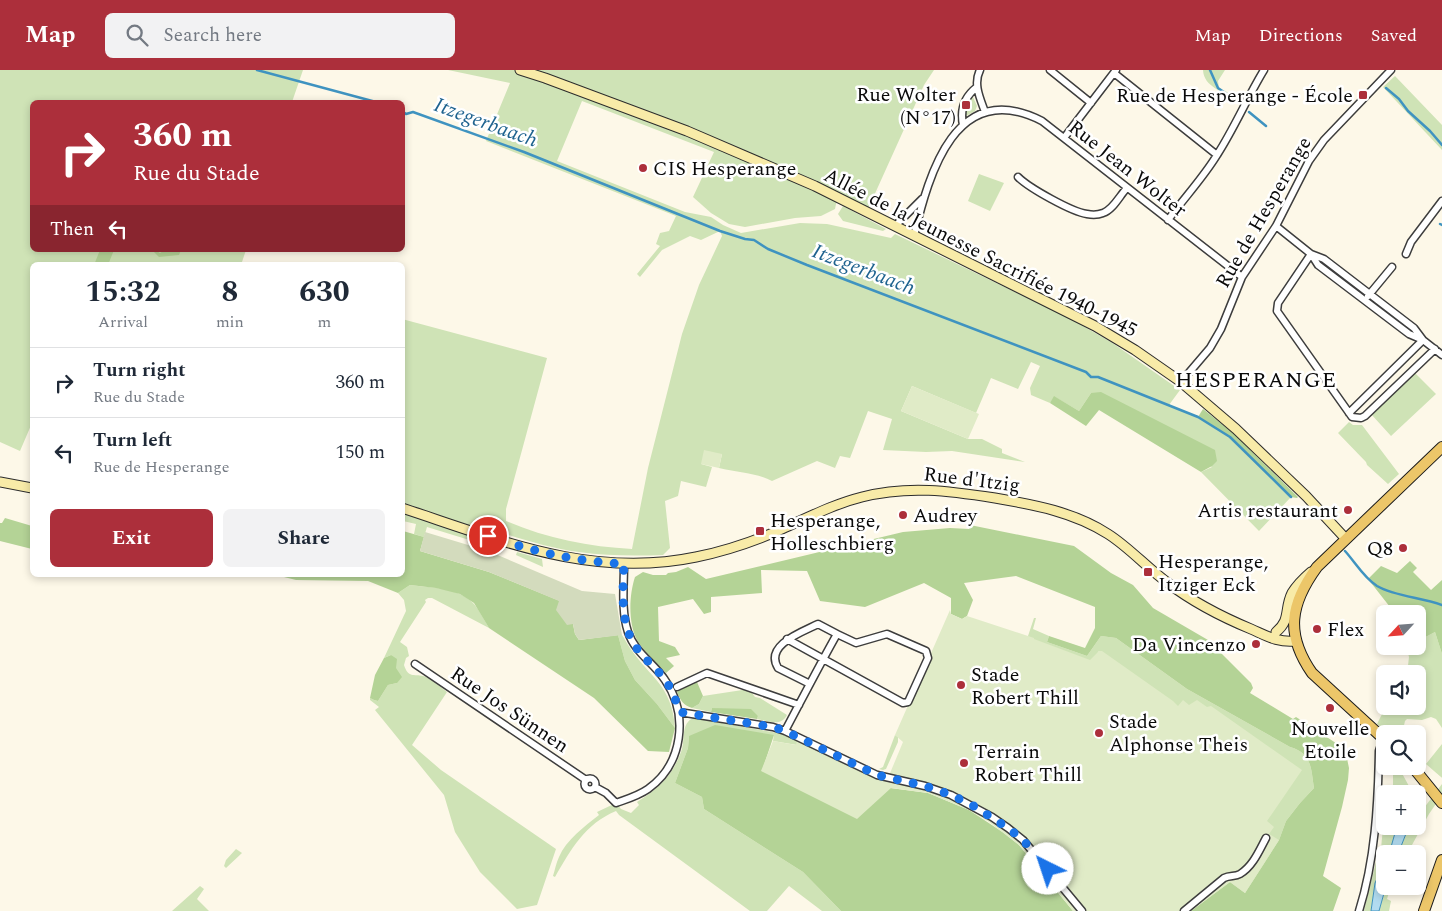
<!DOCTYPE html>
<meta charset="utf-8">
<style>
:root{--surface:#fff;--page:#f2f2f3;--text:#1f2937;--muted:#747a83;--line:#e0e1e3;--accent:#ac2f3b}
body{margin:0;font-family:Spectral,serif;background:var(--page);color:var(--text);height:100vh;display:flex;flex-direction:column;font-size:19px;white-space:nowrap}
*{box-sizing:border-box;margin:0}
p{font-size:16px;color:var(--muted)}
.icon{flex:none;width:28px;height:28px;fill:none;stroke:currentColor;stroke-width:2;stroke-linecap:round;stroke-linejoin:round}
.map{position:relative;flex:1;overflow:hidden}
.sheet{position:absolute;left:30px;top:192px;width:375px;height:315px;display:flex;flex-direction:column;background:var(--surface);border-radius:8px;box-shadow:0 2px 8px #0003}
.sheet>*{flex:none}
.top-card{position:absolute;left:30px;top:30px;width:375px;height:152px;border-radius:8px;box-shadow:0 2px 8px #0003;background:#ac2f3b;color:#fff;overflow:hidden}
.needle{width:32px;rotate:244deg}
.tools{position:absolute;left:1376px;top:535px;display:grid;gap:10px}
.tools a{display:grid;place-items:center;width:50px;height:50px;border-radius:8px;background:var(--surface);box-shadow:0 2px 8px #0003;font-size:25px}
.pin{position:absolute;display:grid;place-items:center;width:42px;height:42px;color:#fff;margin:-21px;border:2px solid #fff;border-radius:50%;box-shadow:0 1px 5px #0007}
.me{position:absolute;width:55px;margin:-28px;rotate:319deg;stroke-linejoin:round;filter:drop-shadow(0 0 4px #0008)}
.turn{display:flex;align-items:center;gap:18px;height:105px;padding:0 20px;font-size:22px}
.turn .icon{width:65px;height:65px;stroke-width:2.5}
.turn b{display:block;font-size:35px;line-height:42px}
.then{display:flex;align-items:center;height:48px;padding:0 20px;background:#0003;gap:10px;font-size:19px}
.eta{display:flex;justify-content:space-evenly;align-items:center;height:85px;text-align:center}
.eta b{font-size:30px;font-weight:700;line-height:35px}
.primary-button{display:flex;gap:10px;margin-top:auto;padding:10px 20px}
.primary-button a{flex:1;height:58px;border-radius:8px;background:var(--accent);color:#fff;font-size:20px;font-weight:700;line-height:58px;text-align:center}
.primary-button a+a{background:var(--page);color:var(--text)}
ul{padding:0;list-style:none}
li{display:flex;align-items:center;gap:15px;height:70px;padding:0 20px;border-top:1px solid var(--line)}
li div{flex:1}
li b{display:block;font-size:19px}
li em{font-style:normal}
header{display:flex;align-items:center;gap:30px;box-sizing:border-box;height:70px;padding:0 25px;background:var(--accent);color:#fff}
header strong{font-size:24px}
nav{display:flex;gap:28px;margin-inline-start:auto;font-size:18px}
.search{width:350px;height:45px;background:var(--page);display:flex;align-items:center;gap:12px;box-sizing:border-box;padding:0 18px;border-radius:8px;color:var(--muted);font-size:19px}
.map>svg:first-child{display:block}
.green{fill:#cfe3b6}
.forest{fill:#b4d396}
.cemetery{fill:#d3dbbd}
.pitch{fill:#e0ebc7}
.water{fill:#b1dbf0;stroke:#3f93c0}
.pier{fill:#fdf8e8}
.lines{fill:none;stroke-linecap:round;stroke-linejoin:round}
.stream{stroke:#3f93c0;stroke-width:2.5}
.street-casing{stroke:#3d3d3d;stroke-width:9}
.secondary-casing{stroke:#2c2c2c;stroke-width:11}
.primary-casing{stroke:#1b1b1b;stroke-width:12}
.street{stroke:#fff;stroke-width:6}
.secondary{stroke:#f8eba8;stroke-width:9}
.primary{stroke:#ecc669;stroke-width:10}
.route{stroke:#1a73e8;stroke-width:9;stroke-dasharray:0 16.2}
.poi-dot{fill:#ac2f3b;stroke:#fff;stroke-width:2}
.labels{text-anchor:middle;stroke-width:5;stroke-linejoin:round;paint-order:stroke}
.poi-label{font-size:20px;fill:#0a0a0a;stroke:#fff;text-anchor:start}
.street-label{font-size:20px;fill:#0a0a0a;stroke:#fff}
.water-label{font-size:21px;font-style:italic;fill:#1f638f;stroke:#fff}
.quarter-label{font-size:22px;letter-spacing:1px;fill:#0a0a0a;stroke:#fff}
</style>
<header>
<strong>Map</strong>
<div class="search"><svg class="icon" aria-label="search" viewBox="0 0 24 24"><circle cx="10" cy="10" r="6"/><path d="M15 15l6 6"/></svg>Search here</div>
<nav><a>Map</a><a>Directions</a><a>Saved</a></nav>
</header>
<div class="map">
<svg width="1442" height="841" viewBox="0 0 1442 841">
<rect width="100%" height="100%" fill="#fdf8e8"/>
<path class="green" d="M0,0H303L292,32H32V180H246L241,195H32V353L20,381L0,372Z
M448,0H934L924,15L868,139L841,126L836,134L835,139L821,146L795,148L745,157L729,154L711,143L693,127L714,82L582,31L557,91L685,142L711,147L723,155L741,163L800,153L827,154L891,168L895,164L1069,248L1111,272L1180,320L1169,335L1198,347L1230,367L1291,427L1259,461L1201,402L1212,397L1091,323L1079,341L1055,327L1050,333L1031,325L1030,318L1040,296L1031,292L1018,319L991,308L976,343L912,316L901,341L968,369H982L1002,379V383L1025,392L952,381L926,382L883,380L892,349L868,341L850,388L840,386L835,398L817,391L772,411C757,403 736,402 719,398L722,384L701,394L712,397L706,417L681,411L678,426L665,431L670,478L663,485C635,486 607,486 579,482C543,477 509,465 475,454L472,461L490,471L489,476L427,457L424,467L414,464L416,454L403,451L402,249L547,288L506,439V451C545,468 589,477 632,479L648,398L682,264L699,215L722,166L720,161L701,170L690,166L662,180L640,207L637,204L660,176L656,174L660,163L669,161L676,146L486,71L510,13Z
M1203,0H1225L1218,11L1219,18L1239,28L1234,32C1224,20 1204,18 1203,0Z
M1395,6L1442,55V80L1383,17Z
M973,27L977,36L975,41L966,46L964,45C965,39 966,30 973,27Z
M979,104L1004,113L990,141L968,131Z
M843,136L886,159L883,161L843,151L838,144Z
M1414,302L1436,324L1391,366L1371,344Z
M1349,352L1353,355H1362L1399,404L1388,414L1367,395L1366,392L1338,363Z
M517,482L542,489L543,497L516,485Z
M410,515C431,518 459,517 474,534C480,541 484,550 489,558L432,528H428L425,530L426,532L400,572L407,577L409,586L406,588L404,595C408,608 414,604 423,606C429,607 442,618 447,622L412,675L441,700L556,779L537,835L517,839L480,802L455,762L444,725L375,640L379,637L370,630V628L374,630L378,631L388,615L397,613L396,598L391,585L384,588L406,541L404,530L398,523Z
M1034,548H1036L1033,559L1049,566L1047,572L1087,586L1101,566L1116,568L1187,619L1290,677C1312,683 1311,699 1314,718L1300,733L1286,751L1279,770L1245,823L1230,812L1204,831L1269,764L1174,687L1099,581L1095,587L969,700L1028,566Z
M1435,562L1442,584V658L1436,649L1431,647L1422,650L1407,649L1405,651L1402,664H1389L1377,654L1386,636H1418V604H1407L1409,587L1406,576H1418V571Z
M618,565H622C625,569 627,574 630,578C651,609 672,615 675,658L657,634L635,610L625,591Z
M749,619L755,627L760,628L787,645C781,657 768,651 757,649L758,646L712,638L711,642L692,638L699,634L703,626Z
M693,648L783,664L807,675H797L773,671L774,665L689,666L688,678L675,713L702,727L704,739L803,802L841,841H822L789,816L767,841H750L619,745L616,741C585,754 571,779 555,807L553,806C555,800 556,793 559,787C566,770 585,756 599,745L597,742L616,733L621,739L631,743L639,735L637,732C650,724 666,712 674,697C677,692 680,685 682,679C685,668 681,654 693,648Z
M895,665L898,667V672L886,699L883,700L879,699L883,697Z
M1442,674V708L1426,694Z
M1393,696H1398L1410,718L1405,724H1393Z
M1442,710V725L1429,744L1407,784H1398L1409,756H1418V743Z
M1385,754V756H1397L1390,782L1381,779L1383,757Z
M236,779L242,783L226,798L224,796L226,790Z
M1384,783L1389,784H1385V792L1375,813L1371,841H1364L1378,784L1383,785Z
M200,816L204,819L197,829L209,841H172Z
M1386,816H1391L1387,829L1391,831L1389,841H1379Z"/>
<path class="forest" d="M100,180H114L108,195H94Z
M152,180H155L160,183L165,180H181L179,185L159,187Z
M1101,322L1215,380L1217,391L1212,396L1201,402L1099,340L1086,356L1050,333L1054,326L1079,341L1091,323Z
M1203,339L1233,363L1298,427L1297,428L1291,427L1230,367L1198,347Z
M5,448L32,456V479L0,471V453H2Z
M970,455L1074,476L1111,503L1133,515L1153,538L1208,570L1251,613L1253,618L1250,623L1293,649L1296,647L1345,679L1349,698L1348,710L1342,737L1323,806L1341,818L1333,841H1191L1230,812L1245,823L1279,770L1286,751L1300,733L1314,718C1311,699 1312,683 1290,677L1187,619L1116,568L1101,566L1087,586L1047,572L1049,566L1085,578L1095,558V537L1016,506L964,513L973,530L967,546L962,549L951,544V528L924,513L865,537L820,531L807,501L761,500L762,523L711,527V542L704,544L693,529L658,537L659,571L675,577L680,585L666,588L674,596L666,603C657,593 644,582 637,570C628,553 629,525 635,507L643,502L653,505H666L668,503L676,502L688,497L706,509L903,462L950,458L969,459Z
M403,461L424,467L420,481L489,502L560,531L573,554L575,564L579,570L618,565L625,591L635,610L657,634L675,658L669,682L648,681L594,628L489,558L474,533L460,524L436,518L410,515L398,523L368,511L296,510L276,505H402Z
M1410,491L1417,498L1413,502L1431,520L1442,510V584L1435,562L1418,571V544H1393L1390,537L1368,509L1381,496L1397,503Z
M391,585L397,589L396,598L402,607L397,613L388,615L378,631L374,630L370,628L375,605L384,588Z
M697,612L703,626L699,634L692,638C683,635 681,631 677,622L681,617Z
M712,638L751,639L758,646L757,649L711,642Z
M715,655L774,665L762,701L928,723L969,740L1004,763L1019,775L1073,841H841L803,802L704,739L702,727L675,713L688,678L689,666Z"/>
<path class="cemetery" d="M425,462L488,481L582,521L615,524L622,565L579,570L575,564L573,554L567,555L556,540L559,531L489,502L420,481Z"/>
<path class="pitch" d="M912,316L979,344L968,369L901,341Z
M704,380L722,384L719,398L701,394Z
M950,540L951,544L962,549L967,546L1034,568V569L1090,590L1099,581H1102L1173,631L1178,636L1183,630L1189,635L1197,630L1207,637L1211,636L1302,700L1267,751L1274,757L1269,764L1279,770L1245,823L1230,812L1191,841H1073L1019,775L989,752L969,740L928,723L891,718L857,749L761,701L773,671L796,675L797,670L806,675L808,672L888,708L903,672L895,665Z"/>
<path class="water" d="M1397,756H1409L1398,784H1389Z
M1385,792L1386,816L1379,841H1371L1375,813Z"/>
<path class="pier" d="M1433,701L1442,708V714L1424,738L1418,729V724H1416Z"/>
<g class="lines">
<path class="stream" d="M257,0L376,32
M1210,0L1218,18L1238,32
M1386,18L1399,29L1408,41L1430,61L1442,75
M402,41L406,44L413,42L524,82L720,161L745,169L754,170L768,179L807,195L1086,302L1091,307H1098L1198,347L1230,367L1291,427
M1249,42L1266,56
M1440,154L1442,155
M1345,481C1355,492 1364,508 1377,516C1396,527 1422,527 1442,535"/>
<g class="street-casing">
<path id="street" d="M980,0C973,14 980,28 985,42
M1050,0L1091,33
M1114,3L1217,85
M963,55C960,40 964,27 977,17
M1064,68L1116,0
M1018,107C1029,118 1072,142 1087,144C1092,145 1098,145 1103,143C1113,140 1120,125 1127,118
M1168,150C1184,128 1203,108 1217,85C1235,57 1247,28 1264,0
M895,156L922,129
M1276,156L1311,184L1324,189L1414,258L1423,270
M914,166C929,103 956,7 1042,51L1242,207
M1311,184L1278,233L1277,241L1352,347L1361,348L1365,346L1435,279
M1311,184L1318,195L1409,264L1423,270L1442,285
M1406,184L1411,172L1442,131
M1368,226L1392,197
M1181,312L1210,278L1221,259L1242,207L1276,156L1309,91L1324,70L1391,0
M1349,343L1423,270
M415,594L586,710
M810,614L778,598C764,575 802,562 818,554L837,564
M677,617L707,603L799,635
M679,642L773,657L785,661L877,705L925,716L951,725L992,747L1008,758L1023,770L1082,841
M785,661C802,629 819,596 837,564L856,573L887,564L926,581L928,588L908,632L903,633L787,569
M584.5 714a5.5 5.5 0 1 1 11 0a5.5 5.5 0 1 1-11 0Z
M595,717L606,723L616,733C627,729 638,726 648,719C683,694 689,645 665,610C654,593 635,583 628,562C621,541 624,516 624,494
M1184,841L1224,808C1230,805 1235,807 1240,804C1253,796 1259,781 1266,768
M1359,841C1375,790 1378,735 1379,681L1381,675L1385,670"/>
</g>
<g class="secondary-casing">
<path id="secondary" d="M520,0L545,8L687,61L815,116L1095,256L1135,280L1181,312L1236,359L1306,426L1345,468
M0,412L32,418
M402,438C500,470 591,509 696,487C725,481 755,471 782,459C809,447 834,434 862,427C908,415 950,421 995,428C1035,435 1074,442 1108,464C1130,478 1147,498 1168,513C1193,532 1222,547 1251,559C1267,566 1278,573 1296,571
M1276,562C1291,550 1284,539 1292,523C1297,515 1304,508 1311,502"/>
</g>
<g class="primary-casing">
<path id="primary" d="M1385,670L1312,603C1285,564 1290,534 1317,497L1442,377
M1412,696L1442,733
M1424,841L1442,790"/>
</g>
<use href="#street" class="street"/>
<use href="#secondary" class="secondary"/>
<use href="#primary" class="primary"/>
</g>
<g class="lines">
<path class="route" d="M488,466C536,482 573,491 624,494C623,519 620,552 634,574C642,588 656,597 665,610C672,619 676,630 679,642L773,657L785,661L877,705L925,716L951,725L972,735L1008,758L1023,770L1048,799"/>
</g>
<g class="poi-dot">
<rect x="1358" y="20" width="10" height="10" rx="2.5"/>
<rect x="961" y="30" width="10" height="10" rx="2.5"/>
<circle cx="643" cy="98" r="5"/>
<circle cx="1348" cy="440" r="5"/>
<circle cx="903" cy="445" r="5"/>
<rect x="755" y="456" width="10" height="10" rx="2.5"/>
<circle cx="1403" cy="478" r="5"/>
<rect x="1143" y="497" width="10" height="10" rx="2.5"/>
<circle cx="1317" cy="559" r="5"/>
<circle cx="1256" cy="574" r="5"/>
<circle cx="961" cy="615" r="5"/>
<circle cx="1330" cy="638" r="5"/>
<circle cx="1099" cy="663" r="5"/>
<circle cx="964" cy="693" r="5"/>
</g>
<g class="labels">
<g class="poi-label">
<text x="956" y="31" text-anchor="end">Rue Wolter<tspan x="956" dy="23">(N°17)</tspan></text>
<text x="1353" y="32" text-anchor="end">Rue de Hesperange - École</text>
<text x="653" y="105">CIS Hesperange</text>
<text x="1338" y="447" text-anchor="end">Artis restaurant</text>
<text x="913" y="452">Audrey</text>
<text x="770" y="457">Hesperange,<tspan x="770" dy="23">Holleschbierg</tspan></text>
<text x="1393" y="485" text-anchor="end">Q8</text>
<text x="1158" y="498">Hesperange,<tspan x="1158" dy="23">Itziger Eck</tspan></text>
<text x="1327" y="566">Flex</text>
<text x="1246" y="581" text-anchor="end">Da Vincenzo</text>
<text x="971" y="611">Stade<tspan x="971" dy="23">Robert Thill</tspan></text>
<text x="1109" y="658">Stade<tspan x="1109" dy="23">Alphonse Theis</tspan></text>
<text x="1330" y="665" text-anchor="middle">Nouvelle<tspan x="1330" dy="23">Etoile</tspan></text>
<text x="974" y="688">Terrain<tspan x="974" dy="23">Robert Thill</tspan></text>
</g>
<g class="street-label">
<text transform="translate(1128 98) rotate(38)" y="7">Rue Jean Wolter</text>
<text transform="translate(1263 142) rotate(-60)" y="7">Rue de Hesperange</text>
<text transform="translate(981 182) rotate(27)" y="7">Allée de la Jeunesse Sacrifiée 1940-1945</text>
<text transform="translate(972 409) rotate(7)" y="7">Rue d'Itzig</text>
<text transform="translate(510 639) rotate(34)" y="7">Rue Jos Sünnen</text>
</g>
<g class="water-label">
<text transform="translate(486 52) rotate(20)" y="7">Itzegerbaach</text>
<text transform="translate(864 199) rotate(21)" y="7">Itzegerbaach</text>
</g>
<g class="quarter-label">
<text x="1256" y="317">HESPERANGE</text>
</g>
</g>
</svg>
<div class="tools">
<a><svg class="needle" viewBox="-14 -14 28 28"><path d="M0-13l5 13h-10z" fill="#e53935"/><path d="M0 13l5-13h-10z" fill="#747a83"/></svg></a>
<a><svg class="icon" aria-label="sound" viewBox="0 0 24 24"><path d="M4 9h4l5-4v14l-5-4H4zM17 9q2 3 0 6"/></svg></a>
<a><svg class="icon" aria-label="search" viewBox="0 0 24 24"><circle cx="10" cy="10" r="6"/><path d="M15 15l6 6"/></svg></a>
<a>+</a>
<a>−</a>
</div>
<div class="pin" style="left:488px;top:466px;background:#d93025"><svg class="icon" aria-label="arrive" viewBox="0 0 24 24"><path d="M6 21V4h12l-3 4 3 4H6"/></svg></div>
<svg class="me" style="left:1048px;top:799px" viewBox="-20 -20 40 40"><circle r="19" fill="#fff"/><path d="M0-13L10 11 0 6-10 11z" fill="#1a73e8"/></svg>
<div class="top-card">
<div class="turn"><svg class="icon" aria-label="right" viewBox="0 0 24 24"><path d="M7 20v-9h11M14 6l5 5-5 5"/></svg><div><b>360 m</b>Rue du Stade</div></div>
<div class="then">Then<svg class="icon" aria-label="left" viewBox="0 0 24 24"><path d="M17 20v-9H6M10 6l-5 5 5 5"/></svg></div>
</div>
<section class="sheet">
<div class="eta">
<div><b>15:32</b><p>Arrival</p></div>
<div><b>8</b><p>min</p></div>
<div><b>630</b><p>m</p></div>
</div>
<ul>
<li><svg class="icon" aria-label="right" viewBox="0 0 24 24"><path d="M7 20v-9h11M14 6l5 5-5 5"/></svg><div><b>Turn right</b><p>Rue du Stade</p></div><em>360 m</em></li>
<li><svg class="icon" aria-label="left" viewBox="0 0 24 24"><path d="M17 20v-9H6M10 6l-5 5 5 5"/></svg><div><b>Turn left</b><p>Rue de Hesperange</p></div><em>150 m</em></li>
</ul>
<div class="primary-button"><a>Exit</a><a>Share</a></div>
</section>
</div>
